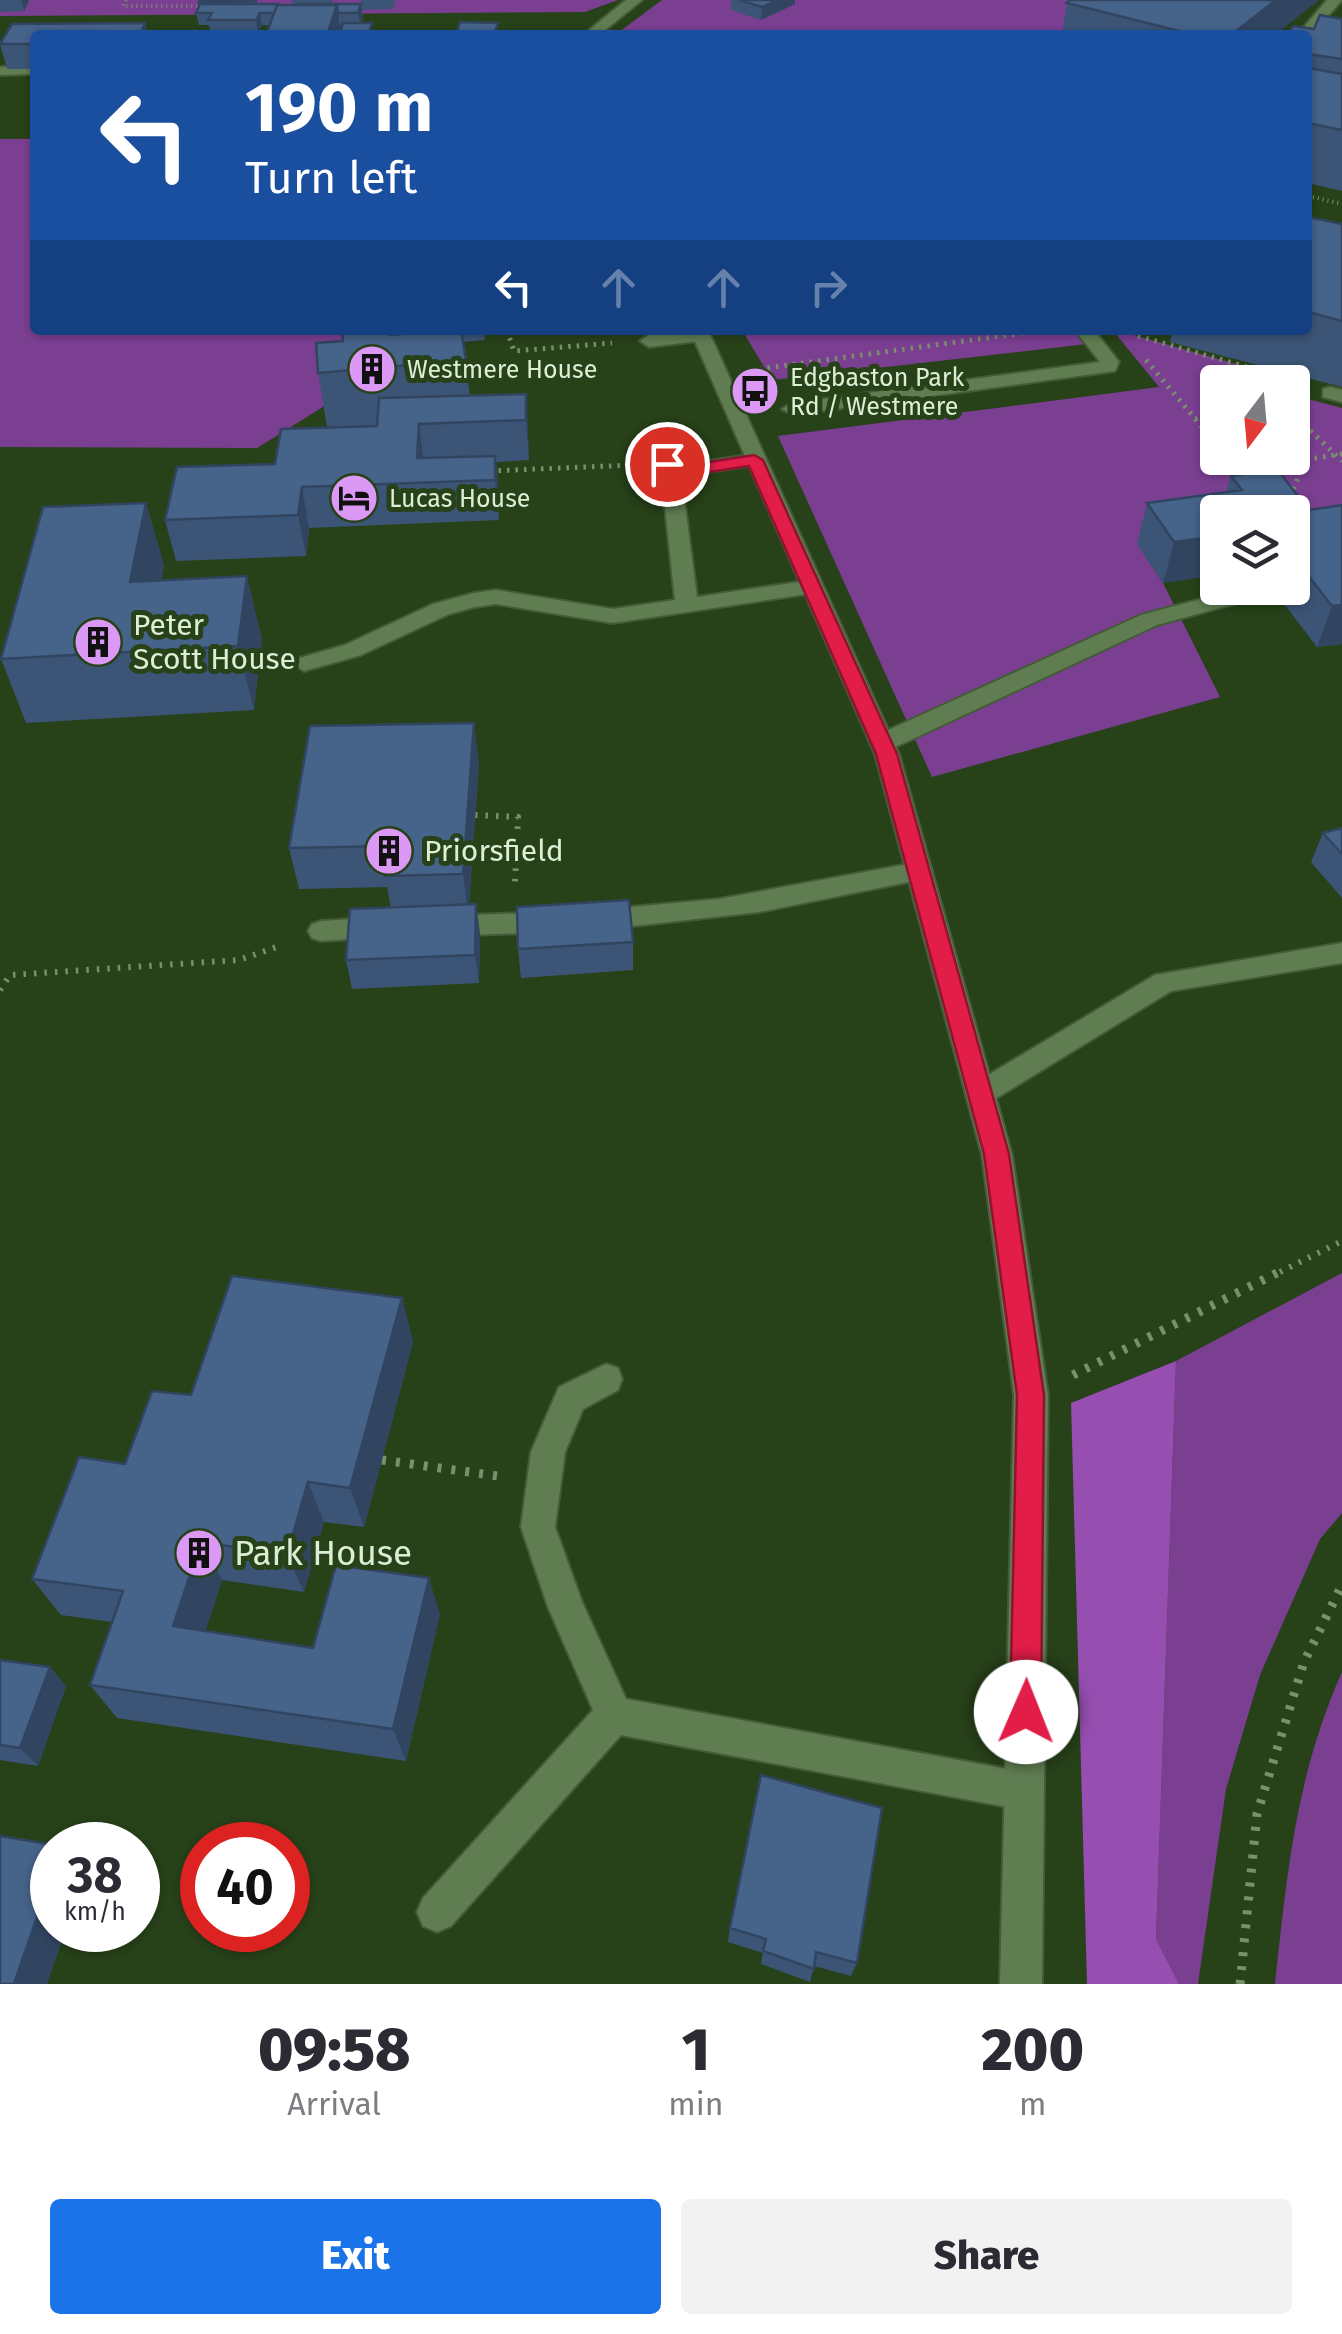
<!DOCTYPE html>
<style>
:root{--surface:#fff;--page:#f2f2f3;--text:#2b2b33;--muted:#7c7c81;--accent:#1a73e8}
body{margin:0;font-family:"Fira Sans",sans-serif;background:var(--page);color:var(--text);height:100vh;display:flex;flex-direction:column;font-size:38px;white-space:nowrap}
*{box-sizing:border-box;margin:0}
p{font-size:32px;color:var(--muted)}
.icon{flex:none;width:55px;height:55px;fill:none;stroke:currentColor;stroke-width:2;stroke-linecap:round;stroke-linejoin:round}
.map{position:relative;height:1984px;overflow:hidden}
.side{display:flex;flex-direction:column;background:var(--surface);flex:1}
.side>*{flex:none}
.guide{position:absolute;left:30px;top:30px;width:1282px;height:305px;border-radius:10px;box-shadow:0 2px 8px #0004;background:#1a4fa0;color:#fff;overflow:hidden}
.needle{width:65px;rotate:196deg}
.buttons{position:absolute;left:1200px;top:365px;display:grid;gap:20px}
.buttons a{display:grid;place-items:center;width:110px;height:110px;border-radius:10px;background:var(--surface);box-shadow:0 2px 8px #0004;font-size:50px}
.speed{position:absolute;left:30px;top:1822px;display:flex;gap:20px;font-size:50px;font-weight:700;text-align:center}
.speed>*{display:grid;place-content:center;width:130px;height:130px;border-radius:50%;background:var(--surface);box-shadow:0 2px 8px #0004;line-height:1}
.speed small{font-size:25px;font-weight:400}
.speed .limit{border:15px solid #d22;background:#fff;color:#111}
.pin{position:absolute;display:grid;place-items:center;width:85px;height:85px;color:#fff;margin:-42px;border:5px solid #fff;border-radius:50%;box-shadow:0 2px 10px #0007}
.me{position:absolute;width:110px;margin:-55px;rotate:1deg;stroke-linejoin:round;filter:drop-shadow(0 0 8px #0008)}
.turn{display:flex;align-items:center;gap:35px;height:210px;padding:0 50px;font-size:45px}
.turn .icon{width:130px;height:130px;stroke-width:2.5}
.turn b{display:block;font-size:70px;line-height:85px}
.lanes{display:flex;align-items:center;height:95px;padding:0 50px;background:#0003;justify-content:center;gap:50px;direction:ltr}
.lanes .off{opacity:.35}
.eta{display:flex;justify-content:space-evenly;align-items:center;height:170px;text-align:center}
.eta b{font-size:60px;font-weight:800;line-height:70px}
.primary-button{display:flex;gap:20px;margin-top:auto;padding:20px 50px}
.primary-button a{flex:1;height:115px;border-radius:10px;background:var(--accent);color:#fff;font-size:40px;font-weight:800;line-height:115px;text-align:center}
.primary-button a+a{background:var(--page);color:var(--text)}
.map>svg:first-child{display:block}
.green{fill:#7b3f92}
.forest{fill:#964eb1}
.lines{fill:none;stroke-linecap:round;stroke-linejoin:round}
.service-casing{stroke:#445b38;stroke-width:4}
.tertiary-casing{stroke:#445b38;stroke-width:4}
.path-far3{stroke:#798f6e;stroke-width:4;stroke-dasharray:1 4;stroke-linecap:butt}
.path-far2{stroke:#798f6e;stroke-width:5;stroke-dasharray:2.5 6;stroke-linecap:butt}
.path-far1{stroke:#798f6e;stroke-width:6;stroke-dasharray:2.5 8;stroke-linecap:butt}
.path{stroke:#798f6e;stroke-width:9;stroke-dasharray:4 10;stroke-linecap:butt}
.service{fill:#607d52;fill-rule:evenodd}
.tertiary{fill:#607d52;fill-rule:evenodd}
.wall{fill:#3c5577}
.shaded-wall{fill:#314561}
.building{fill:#46638a;stroke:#314561;stroke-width:2.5}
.route{fill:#e11d48;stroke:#92132f;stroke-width:2.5}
.labels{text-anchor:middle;stroke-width:10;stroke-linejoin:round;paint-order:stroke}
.far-poi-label{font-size:25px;fill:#ddeed6;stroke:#274119;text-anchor:start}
.poi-label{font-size:30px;fill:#ddeed6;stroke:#274119;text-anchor:start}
.near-poi-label{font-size:35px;fill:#ddeed6;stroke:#274119;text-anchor:start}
</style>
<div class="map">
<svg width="1342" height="1984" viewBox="0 0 1342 1984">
<rect width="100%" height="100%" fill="#274119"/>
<path class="green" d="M0,0H618L585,12L0,16Z
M662,0H1126L1075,35H615Z
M0,139H35V330H346L326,405L257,448L0,447Z
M742,330H1084L1096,343L772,380Z
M1123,332L1254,369L1266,382H1218V458H1292L1293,395L1342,408V606L1292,512H1218L1138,545L1163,583L1220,697L1342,674L1220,697L932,777L778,436L1159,387L1115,333Z
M1342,1273V1513L1320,1539L1260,1675L1226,1789L1198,1984H1179L1156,1939L1176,1361Z
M1342,1672V1984H1275C1287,1873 1296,1775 1342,1672Z"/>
<path class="forest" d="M1176,1361L1156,1939L1179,1984H1087L1071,1403Z"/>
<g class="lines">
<g class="service-casing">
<path id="service" d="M1327,0H1342L1309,38L1297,35Z
M35,66V74L0,75V67Z
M701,330L708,332V340L649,347L640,341L649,335Z
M1075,330H1094L1119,362L1115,371L792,415L782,409L792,403L1100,362Z
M1330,387L1342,390V402L1323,397V389Z
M754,454L761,456V464L692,474L684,498L697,597L812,580L820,582L823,587L820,592L613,623L496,604L475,607L449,614L361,655L304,671L293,664L296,659L345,645L433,604L474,593L496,590L613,609L675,600L664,498L673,471L658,464L668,458L697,463Z
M1243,588L1252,589L1255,594L1252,599L1157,625L891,749L882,751L870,743L873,737L1141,615Z
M919,862L928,864L932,871L928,878L759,912L597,930L588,927L584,920L588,913L597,910L719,899Z
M554,912L563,915L567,922L563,929L554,932L442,936L433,933L429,926L433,919L442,916Z
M384,917L393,920L397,927L393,934L384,937L321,941L312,938L308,931L312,924L321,921Z
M1342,943V963L1171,991L990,1102L980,1106L970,1102L966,1094L970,1086L1155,975Z
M606,1364L618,1368L622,1379L618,1390L583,1409L565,1452L555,1527L582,1602L626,1699L1024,1772L1038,1777L1043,1791L1038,1805L1024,1810L621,1735L451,1926L437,1932L423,1926L417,1912L423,1898L593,1710L548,1607L521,1527L531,1452L559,1387Z"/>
</g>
<g class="tertiary-casing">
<path id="tertiary" d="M626,0H642L599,35H583Z
M690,330H708L899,754L1012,1155L1048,1395L1042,1984H1000L1014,1395L982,1155L875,754Z"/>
</g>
<path class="path-far3" d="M126,0L123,6H205
M1308,196L1342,204"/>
<path class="path-far2" d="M507,330L514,351L612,343
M1138,336L1254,369L1266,382
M1146,360L1218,446
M759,369L1045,330
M1255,369L1295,382
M1292,413L1342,461
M1195,419L1218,416
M1228,458L1240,472
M1286,458L1299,476L1291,493
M1239,470L1342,454
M490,471L633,465"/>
<path class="path-far1" d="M475,815L518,817L515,883
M0,990L10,975L239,960L282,945
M1280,1272L1342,1241"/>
<path class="path" d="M1073,1375L1285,1269
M382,1460L498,1476
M1240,1984L1257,1814L1304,1662L1342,1585"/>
<use href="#service" class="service"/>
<use href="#tertiary" class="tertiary"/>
</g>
<path class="wall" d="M0,0H29V2L24,11L0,12Z
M256,0L257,4L293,5L292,0H333L332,4H361L363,17L361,23L340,25V30L262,25L258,33H211L209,25H199L196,13L200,6L199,2Z
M361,0H395L393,9L362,10Z
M731,0H795V4L761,20L731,10Z
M1067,3L1275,35H1062Z
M1342,19V191L1308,183V35L1314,29Z
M35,35V69H7L0,44Z
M1308,217L1342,224V387L1170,342L1173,330H1308Z
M342,330H484L485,340L463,342L470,396L526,394L529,460L496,462L499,496V520L309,528L306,556L176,561L165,520L275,464L327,427L318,373L343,341Z
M1231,476L1309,510L1342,505V644L1317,647L1272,588H1292V512L1163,583L1137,544L1147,503L1226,492Z
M146,503L164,566L161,580L262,639L254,710L26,723L1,659Z
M479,764L469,904L480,933L479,983L352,989L346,960L391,908L387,887L299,889L289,848Z
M1342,828V898L1311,862L1323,833Z
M633,942V970L521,978L518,949Z
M402,1298L413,1342L364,1527L324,1522L304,1592L222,1580L205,1631L313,1648L440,1614L406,1761L117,1718L90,1685L112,1622L61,1615L32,1579L125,1464L191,1395Z
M0,1660L50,1667L66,1686L38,1766L0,1760Z
M730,1928L857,1963L851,1976L814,1966L810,1982L761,1964L763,1953L728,1942Z"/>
<path class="shaded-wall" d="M21,0H29L24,11Z
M778,0H795V4L761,20L762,7Z
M1276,0H1319L1275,35H1231Z
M361,4L363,17L360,25L358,13Z
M337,5L340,30L339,35H327Z
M260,13L262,25L258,33L256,20Z
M145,23L148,35H140Z
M526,394L528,434L529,460L526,420Z
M419,424L424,464L417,458Z
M495,456L499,496V520L495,480Z
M302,487L309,528L306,556L298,515Z
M146,503L164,566L149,645L130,582Z
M1218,536V575L1163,583L1174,542Z
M247,576L262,639L254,710L238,646Z
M1342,605V644L1317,647L1332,606Z
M474,723L479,764L468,915L463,874Z
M476,904L480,933L479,983L475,955Z
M402,1298L413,1342L364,1527L350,1488Z
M308,1482L324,1522L304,1592L287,1555Z
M201,1542L222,1580L196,1661L173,1626Z
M429,1578L440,1614L406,1761L393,1729Z
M50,1667L66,1686L38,1766L20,1748Z
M52,1874V1930H66L47,1984H14Z"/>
<path class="building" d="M200,0H256V1L199,2Z
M739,0H778L762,7Z
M1071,0H1276L1231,35H1195L1067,3Z
M200,4H278L274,13H260L256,20H208L212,13H196Z
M296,4H361L358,13H338L337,5H296Z
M277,5H337L327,35H266Z
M1320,15L1342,19V59L1308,54V35H1288L1293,26L1314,29Z
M460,22L498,23L494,35H456Z
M145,23L140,35H35V44H0L12,24Z
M343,23H372L368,35H339Z
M1308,68L1342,74V130L1308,123Z
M1308,217L1342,224V321L1308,312Z
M342,330H390V335L461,330L466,360L318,373L316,343L343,341Z
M526,394V420L419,424L417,458L495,456V480L302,487L298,515L165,520L177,467L275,464L281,429L377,426L379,398Z
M1277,469L1309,510L1342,505V605L1332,606L1292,555V512H1218V536L1174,542L1147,503L1242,490L1231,476Z
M146,503L130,582L247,576L238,646L1,659L43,507Z
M474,723L463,874L385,876L389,846L289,848L310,726Z
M1342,828V854L1323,833Z
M629,900L633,942L518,949L517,907Z
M476,904L475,955L346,960L350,909Z
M232,1276L402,1298L350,1488L308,1482L287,1555L201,1542L173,1626L313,1648L336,1565L429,1578L393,1729L90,1685L123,1591L32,1579L79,1457L125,1464L152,1391L191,1395Z
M0,1660L50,1667L20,1748L0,1745Z
M761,1775L882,1808L857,1963L816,1952L814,1969L763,1951L766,1939L730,1928Z
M0,1836L54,1845H52V1874L14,1984H0Z"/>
<path class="route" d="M754,455L763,460L897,754L1009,1154L1044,1395L1041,1712L1036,1723L1026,1727L1015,1723L1010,1712L1017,1395L984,1154L876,754L749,466L697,474L658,464L667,459L697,464Z"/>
<defs>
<g id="building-disc" transform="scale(2.5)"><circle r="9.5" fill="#db99f5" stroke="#274119"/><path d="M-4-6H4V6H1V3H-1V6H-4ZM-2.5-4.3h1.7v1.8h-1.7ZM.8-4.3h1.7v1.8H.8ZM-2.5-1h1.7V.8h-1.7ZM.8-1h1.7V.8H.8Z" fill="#111"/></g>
<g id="bus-disc" transform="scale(2.5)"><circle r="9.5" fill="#db99f5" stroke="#274119"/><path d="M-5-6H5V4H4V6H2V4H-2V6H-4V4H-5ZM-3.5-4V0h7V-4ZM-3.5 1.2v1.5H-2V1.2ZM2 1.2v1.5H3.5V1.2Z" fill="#111"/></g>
<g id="hotel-disc" transform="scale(2.5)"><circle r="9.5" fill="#db99f5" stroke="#274119"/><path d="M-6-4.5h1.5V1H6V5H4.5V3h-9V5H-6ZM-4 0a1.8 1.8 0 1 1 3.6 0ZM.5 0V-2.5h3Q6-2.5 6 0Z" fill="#111"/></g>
</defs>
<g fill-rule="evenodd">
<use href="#building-disc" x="372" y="369"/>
<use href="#bus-disc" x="755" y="391"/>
<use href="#hotel-disc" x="354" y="498"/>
<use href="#building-disc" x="98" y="642"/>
<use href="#building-disc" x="389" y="851"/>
<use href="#building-disc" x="199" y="1553"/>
</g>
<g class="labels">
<g class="far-poi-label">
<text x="407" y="378">Westmere House</text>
<text x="790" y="386">Edgbaston Park<tspan x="790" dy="29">Rd / Westmere</tspan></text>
<text x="389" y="507">Lucas House</text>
</g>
<g class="poi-label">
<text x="133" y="635">Peter<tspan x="133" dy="34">Scott House</tspan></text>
<text x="424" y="861">Priorsfield</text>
</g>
<g class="near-poi-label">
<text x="234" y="1565">Park House</text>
</g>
</g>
</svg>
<div class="buttons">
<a><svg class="needle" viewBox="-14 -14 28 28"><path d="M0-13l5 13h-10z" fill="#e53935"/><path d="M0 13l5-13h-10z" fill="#7c7c81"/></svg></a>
<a><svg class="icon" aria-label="layers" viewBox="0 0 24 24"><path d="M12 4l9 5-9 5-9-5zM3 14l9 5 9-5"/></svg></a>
</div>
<div class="speed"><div>38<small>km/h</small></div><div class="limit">40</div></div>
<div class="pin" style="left:667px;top:464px;background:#d93025"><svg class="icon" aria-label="arrive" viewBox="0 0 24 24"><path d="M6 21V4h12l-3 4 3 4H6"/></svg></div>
<svg class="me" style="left:1026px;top:1712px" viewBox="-20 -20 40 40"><circle r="19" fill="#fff"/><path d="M0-13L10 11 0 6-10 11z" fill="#e11d48"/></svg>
<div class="guide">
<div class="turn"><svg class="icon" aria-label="left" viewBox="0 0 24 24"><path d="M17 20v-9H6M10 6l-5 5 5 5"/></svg><div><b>190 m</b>Turn left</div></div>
<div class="lanes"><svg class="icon" aria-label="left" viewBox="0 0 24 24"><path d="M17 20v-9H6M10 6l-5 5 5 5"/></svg><svg class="icon off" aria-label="ahead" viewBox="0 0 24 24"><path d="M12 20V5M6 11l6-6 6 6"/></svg><svg class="icon off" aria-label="ahead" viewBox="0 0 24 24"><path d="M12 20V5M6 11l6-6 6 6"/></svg><svg class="icon off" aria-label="right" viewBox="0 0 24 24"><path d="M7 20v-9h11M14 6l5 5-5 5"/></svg></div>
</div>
</div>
<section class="side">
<div class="eta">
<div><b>09:58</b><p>Arrival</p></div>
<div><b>1</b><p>min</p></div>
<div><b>200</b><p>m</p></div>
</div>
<div class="primary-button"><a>Exit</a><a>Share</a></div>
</section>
